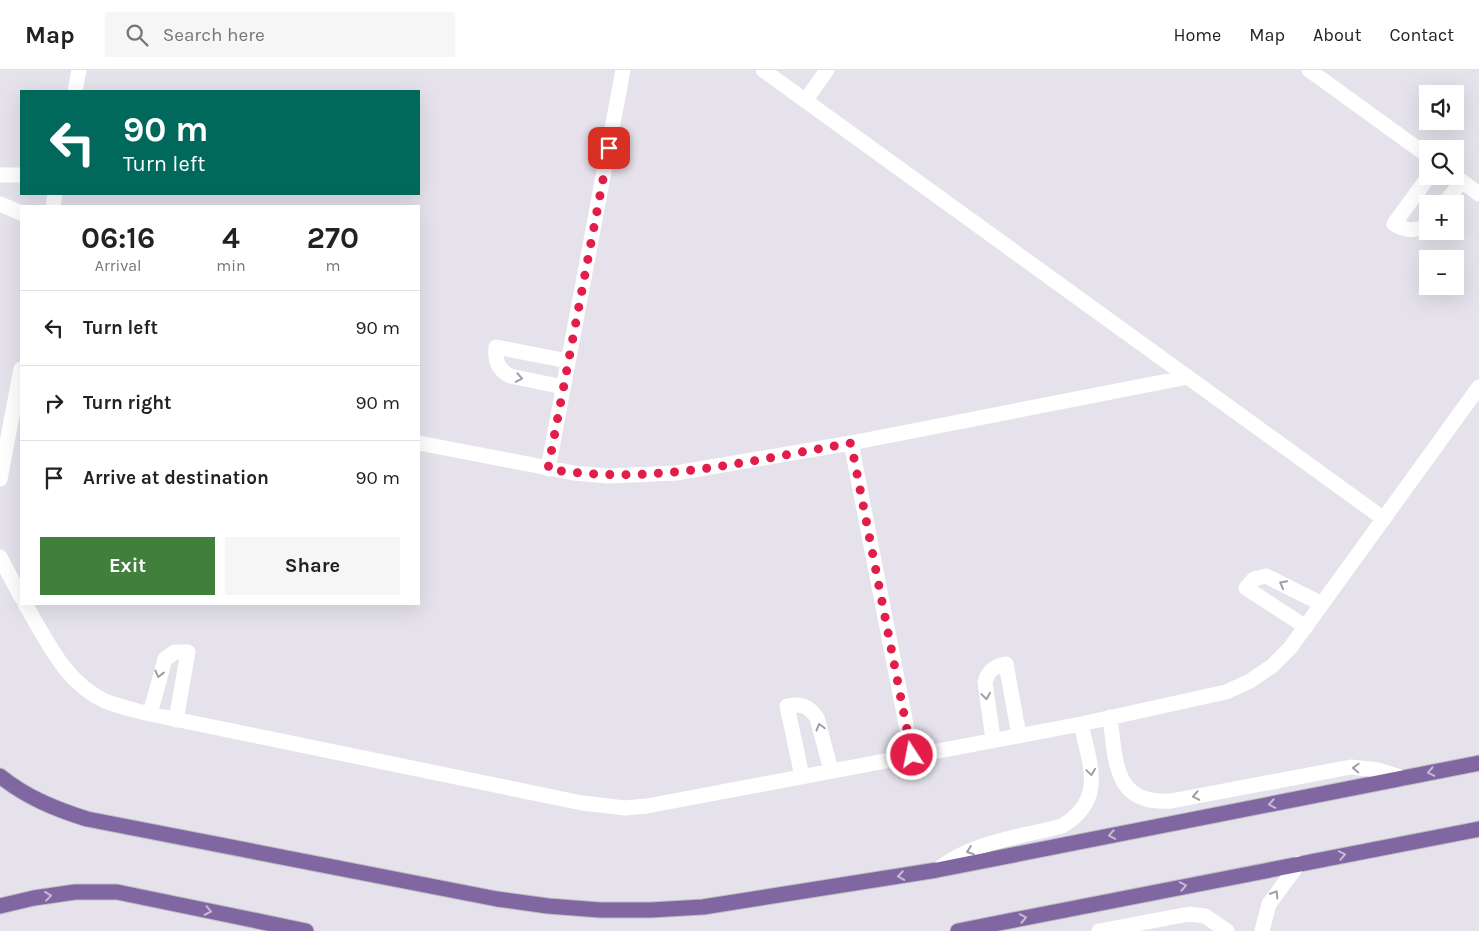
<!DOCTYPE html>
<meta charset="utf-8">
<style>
:root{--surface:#fff;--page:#f6f6f6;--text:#222;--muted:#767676;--line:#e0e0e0;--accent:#417f3c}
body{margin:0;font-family:Karla,sans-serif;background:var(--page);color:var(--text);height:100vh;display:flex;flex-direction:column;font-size:19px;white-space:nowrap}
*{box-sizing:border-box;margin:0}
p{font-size:16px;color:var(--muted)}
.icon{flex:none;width:28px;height:28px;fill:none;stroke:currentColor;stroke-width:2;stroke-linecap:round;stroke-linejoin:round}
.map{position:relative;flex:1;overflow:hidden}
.panel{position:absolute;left:20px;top:135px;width:400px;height:400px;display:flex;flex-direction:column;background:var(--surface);border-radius:0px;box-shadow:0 5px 20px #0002}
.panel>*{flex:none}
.guide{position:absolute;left:20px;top:20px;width:400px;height:105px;border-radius:0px;box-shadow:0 5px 20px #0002;background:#00695c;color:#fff;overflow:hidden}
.tools{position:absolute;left:1419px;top:15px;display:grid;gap:10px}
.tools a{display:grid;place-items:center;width:45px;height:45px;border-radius:0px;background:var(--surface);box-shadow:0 5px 20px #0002;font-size:25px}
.pin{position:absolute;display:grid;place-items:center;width:42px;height:42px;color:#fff;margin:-21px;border-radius:10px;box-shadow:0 2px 8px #0006}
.me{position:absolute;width:55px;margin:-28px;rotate:349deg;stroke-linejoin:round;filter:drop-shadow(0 0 4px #0008)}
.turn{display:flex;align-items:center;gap:18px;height:105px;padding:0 20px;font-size:22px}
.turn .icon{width:65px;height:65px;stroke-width:2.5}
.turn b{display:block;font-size:35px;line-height:42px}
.eta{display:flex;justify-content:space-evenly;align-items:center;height:85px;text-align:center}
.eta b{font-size:30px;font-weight:700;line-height:35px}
.action{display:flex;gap:10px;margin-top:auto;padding:10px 20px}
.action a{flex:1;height:58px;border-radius:0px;background:var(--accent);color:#fff;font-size:20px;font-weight:700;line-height:58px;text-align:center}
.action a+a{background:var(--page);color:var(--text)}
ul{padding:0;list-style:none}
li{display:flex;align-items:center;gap:15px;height:75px;padding:0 20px;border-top:1px solid var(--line)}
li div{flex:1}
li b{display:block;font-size:19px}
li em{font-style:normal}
header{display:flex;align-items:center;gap:30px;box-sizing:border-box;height:70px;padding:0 25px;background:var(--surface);border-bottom:1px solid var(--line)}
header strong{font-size:24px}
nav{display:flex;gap:28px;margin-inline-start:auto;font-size:18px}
.search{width:350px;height:45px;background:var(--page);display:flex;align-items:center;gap:12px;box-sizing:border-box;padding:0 18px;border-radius:0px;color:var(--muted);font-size:19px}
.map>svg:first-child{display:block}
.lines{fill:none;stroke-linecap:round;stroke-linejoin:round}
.major-casing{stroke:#c0bdc5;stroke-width:17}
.minor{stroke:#fff;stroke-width:15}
.major{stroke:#8067a2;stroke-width:15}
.oneway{stroke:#a09ca8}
.oneway2{stroke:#c6bbd6}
.route{stroke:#e11d48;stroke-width:9;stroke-dasharray:0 16.2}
</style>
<header>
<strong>Map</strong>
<div class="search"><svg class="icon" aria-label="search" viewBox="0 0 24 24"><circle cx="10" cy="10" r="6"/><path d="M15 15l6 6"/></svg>Search here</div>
<nav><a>Home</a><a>Map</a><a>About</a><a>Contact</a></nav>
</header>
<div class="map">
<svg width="1479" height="861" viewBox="0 0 1479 861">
<rect width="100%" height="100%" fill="#e5e2ec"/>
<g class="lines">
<g class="major-casing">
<path id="major" d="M0,706C26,727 55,739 87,749L497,829L548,836L600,840H651L703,837L937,800L1479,693
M0,836L34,828L75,822H117L306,861
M958,861L1479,759"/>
</g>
<path class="minor" d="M763,0L1384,449
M1309,0L1428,86
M75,21L79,0
M805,31L827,0
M0,105H21
M1455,106L1479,124
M0,134L21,143
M1444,134L1462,111
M53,136L55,124
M1428,154C1417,162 1405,161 1394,154L1429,106
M563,317L510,306C497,299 495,290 496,277L568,291
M419,373L574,403L608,406L676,403L851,373L1188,307
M851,373L912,685
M548,399L623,0
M0,409L21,299
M0,487L21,527
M25,534C47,570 64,612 105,631C119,637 135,640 150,644L582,733L625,738L647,736L1081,654L1226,622L1250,611L1272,596L1290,578L1479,317
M1306,557L1246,518L1254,509L1266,506L1322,534
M150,644L165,589L175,582H188L176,650
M1110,647C1116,691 1113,735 1171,731L1351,697L1378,700L1403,708
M993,669L985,612C988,601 994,596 1006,594L1019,665
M802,706L787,636C801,633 809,636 817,648L831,700
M937,800C971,772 1020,767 1062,756C1106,730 1090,695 1081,654
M1099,861L1189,844L1205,846L1227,861
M1262,861L1269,834L1299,793"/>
<use href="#major" class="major"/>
</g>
<defs><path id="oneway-chevron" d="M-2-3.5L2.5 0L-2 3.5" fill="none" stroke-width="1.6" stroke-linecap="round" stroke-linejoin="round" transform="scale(1.25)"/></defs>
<g class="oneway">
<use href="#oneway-chevron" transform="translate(519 308) rotate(11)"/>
<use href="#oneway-chevron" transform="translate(1283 514) rotate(-152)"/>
<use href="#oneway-chevron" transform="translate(159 604) rotate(104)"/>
<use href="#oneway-chevron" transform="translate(986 626) rotate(82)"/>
<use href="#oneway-chevron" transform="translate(820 657) rotate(-105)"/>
<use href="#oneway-chevron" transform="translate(1356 698) rotate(-178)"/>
<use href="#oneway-chevron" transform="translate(1091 702) rotate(82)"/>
<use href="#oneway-chevron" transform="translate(1196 726) rotate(169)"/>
<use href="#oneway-chevron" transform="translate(970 781) rotate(160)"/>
<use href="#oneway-chevron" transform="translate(1275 824) rotate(-58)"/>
</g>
<g class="oneway2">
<use href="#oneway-chevron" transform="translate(1431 702) rotate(169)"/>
<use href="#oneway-chevron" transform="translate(1272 734) rotate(169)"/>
<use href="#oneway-chevron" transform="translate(1112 765) rotate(169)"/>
<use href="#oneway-chevron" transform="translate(1342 785) rotate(-11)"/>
<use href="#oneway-chevron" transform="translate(901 806) rotate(171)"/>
<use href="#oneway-chevron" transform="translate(1183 816) rotate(-11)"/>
<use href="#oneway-chevron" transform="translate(48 826) rotate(-7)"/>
<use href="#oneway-chevron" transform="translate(208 841) rotate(12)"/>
<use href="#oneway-chevron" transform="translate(1023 848) rotate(-11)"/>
</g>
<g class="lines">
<path class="route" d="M609,78L548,399C653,416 747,391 851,373L912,685"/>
</g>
</svg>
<div class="tools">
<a><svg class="icon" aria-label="sound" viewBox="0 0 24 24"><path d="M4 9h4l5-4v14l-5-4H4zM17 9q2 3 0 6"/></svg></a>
<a><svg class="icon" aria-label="search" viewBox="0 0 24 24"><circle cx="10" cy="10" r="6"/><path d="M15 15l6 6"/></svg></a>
<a>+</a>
<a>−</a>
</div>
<div class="pin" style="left:609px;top:78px;background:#d93025"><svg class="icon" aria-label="arrive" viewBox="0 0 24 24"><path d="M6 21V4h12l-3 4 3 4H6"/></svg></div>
<svg class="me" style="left:912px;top:685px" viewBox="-20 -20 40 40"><circle r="17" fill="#e11d48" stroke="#fff" stroke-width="3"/><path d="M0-11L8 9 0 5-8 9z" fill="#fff"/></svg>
<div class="guide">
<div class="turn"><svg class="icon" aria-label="left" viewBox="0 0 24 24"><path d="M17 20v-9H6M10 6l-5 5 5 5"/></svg><div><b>90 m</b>Turn left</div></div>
</div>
<section class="panel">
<div class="eta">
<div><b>06:16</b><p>Arrival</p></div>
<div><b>4</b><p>min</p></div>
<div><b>270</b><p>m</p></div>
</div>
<ul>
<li><svg class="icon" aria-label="left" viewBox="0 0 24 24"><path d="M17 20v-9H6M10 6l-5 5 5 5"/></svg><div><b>Turn left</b></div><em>90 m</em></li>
<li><svg class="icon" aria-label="right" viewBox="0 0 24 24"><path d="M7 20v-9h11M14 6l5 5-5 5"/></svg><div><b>Turn right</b></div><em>90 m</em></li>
<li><svg class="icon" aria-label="arrive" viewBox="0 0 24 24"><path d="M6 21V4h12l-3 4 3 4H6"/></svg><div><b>Arrive at destination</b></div><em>90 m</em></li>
</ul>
<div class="action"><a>Exit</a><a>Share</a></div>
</section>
</div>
